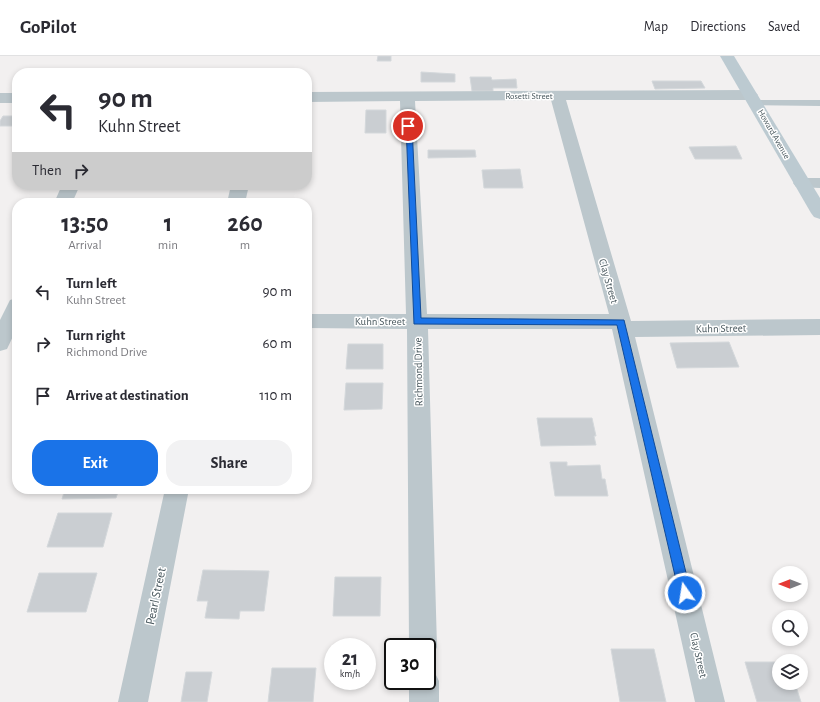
<!DOCTYPE html>
<style>
:root{--surface:#fff;--page:#f2f2f3;--text:#2b2b33;--muted:#7c7c81;--line:#e1e1e2;--accent:#1a73e8}
body{margin:0;font-family:"Alegreya Sans",sans-serif;background:var(--page);color:var(--text);height:100vh;display:flex;flex-direction:column;font-size:15px;white-space:nowrap}
*{box-sizing:border-box;margin:0}
p{font-size:13px;color:var(--muted)}
.icon{flex:none;width:22px;height:22px;fill:none;stroke:currentColor;stroke-width:2;stroke-linecap:round;stroke-linejoin:round}
.map{position:relative;flex:1;overflow:hidden}
.drawer{position:absolute;left:12px;top:142px;width:300px;height:296px;display:flex;flex-direction:column;background:var(--surface);border-radius:16px;box-shadow:0 2px 6px #0003}
.drawer>*{flex:none}
.banner{position:absolute;left:12px;top:12px;width:300px;height:122px;border-radius:16px;box-shadow:0 2px 6px #0003;background:#fff;color:var(--text);overflow:hidden}
.needle{width:26px;rotate:270deg}
.buttons{position:absolute;left:772px;top:510px;display:grid;gap:8px}
.buttons a{display:grid;place-items:center;width:36px;height:36px;border-radius:50%;background:var(--surface);box-shadow:0 2px 6px #0003;font-size:20px}
.speed{position:absolute;left:324px;top:582px;display:flex;gap:8px;font-size:20px;font-weight:700;text-align:center}
.speed>*{display:grid;place-content:center;width:52px;height:52px;border-radius:50%;background:var(--surface);box-shadow:0 2px 6px #0003;line-height:1}
.speed small{font-size:10px;font-weight:400}
.speed .limit{border:2px solid #111;border-radius:6px;background:#fff;color:#111}
.pin{position:absolute;display:grid;place-items:center;width:34px;height:34px;color:#fff;margin:-17px;border:2px solid #fff;border-radius:50%;box-shadow:0 1px 4px #0007}
.me{position:absolute;width:44px;margin:-22px;rotate:347deg;stroke-linejoin:round;filter:drop-shadow(0 0 3px #0008)}
.turn{display:flex;align-items:center;gap:14px;height:84px;padding:0 20px;font-size:18px}
.turn .icon{width:52px;height:52px;stroke-width:2.5}
.turn b{display:block;font-size:28px;line-height:34px}
.then{display:flex;align-items:center;height:38px;padding:0 20px;background:#0003;gap:8px;font-size:15px}
.eta{display:flex;justify-content:space-evenly;align-items:center;height:68px;text-align:center}
.eta b{font-size:24px;font-weight:600;line-height:28px}
.primary-button{display:flex;gap:8px;margin-top:auto;padding:8px 20px}
.primary-button a{flex:1;height:46px;border-radius:16px;background:var(--accent);color:#fff;font-size:16px;font-weight:600;line-height:46px;text-align:center}
.primary-button a+a{background:var(--page);color:var(--text)}
ul{padding:0;list-style:none}
li{display:flex;align-items:center;gap:12px;height:52px;padding:0 20px}
li div{flex:1}
li b{display:block;font-size:15px}
li em{font-style:normal}
header{display:flex;align-items:center;gap:24px;box-sizing:border-box;height:56px;padding:0 20px;background:var(--surface);border-bottom:1px solid var(--line)}
header strong{font-size:19px}
nav{display:flex;gap:22px;margin-inline-start:auto;font-size:14px}
.map>svg:first-child{display:block}
.building{fill:#caced2;stroke:#d4d8db}
.lines{fill:none;stroke-linecap:round;stroke-linejoin:round}
.lane{fill:#bcc7cc;fill-rule:evenodd}
.street{fill:#bcc7cc;fill-rule:evenodd}
.secondary{fill:#bccad1;fill-rule:evenodd}
.route{fill:#1a73e8;stroke:#114b97}
.labels{text-anchor:middle;stroke-width:3;stroke-linejoin:round;paint-order:stroke}
.far-street-label{font-size:9px;fill:#48575d;stroke:#fff}
.street-label{font-size:11px;fill:#48575d;stroke:#fff}
.near-street-label{font-size:13px;fill:#48575d;stroke:#fff}
</style>
<header>
<strong>GoPilot</strong>
<nav><a>Map</a><a>Directions</a><a>Saved</a></nav>
</header>
<div class="map">
<svg width="820" height="646" viewBox="0 0 820 646">
<rect width="100%" height="100%" fill="#f2f0f0"/>
<path class="building" d="M378,0H391V5H377Z
M421,16L455,18V26H421Z
M470,21H491L492,24L516,23L517,32H493V35H472Z
M652,25H701L705,32L655,33Z
M366,54H386V77H365Z
M3,60H17V70H0V65Z
M736,90L742,103H695L689,91Z
M428,94H475L476,101L428,102Z
M520,113L523,132H484L482,114Z
M729,286L739,311L677,312L670,287Z
M348,288H383V313H346Z
M346,327H383L382,353L344,354Z
M537,362H592L596,380H594L596,389L541,390Z
M550,406H567V410L600,409L602,423H605L608,440H555Z
M65,433H119L116,442L62,443Z
M58,457H112L103,491H47Z
M203,514L269,515L264,555H240L239,563L205,562L208,545H197Z
M39,517H97L86,556H27Z
M335,521H381L380,560H333Z
M611,593H654L666,646H620Z
M745,606H779V627H795L801,646H757Z
M272,612H316L313,646H268Z
M186,616H212L207,646H181Z"/>
<g class="lines">
<path class="lane" d="M755,44H820V50L752,49L751,47Z"/>
<path class="street" d="M750,34L755,36L758,39L755,42L750,44H566L631,265L820,263V279L635,281L725,646H695L612,273H428L437,591L433,601L427,604V591H409L407,273L307,272V258H406L400,45L307,46V36ZM551,44L609,258H427L415,45Z
M0,37H17V47H0Z
M802,122H820V132L796,131L793,127L796,123Z
M62,129H80L72,147H54Z
M231,129H249L245,147H227Z
M17,242V272L7,293L0,295V264L10,244Z
M165,433H189L148,646H118Z
M427,612L434,615L439,625V646H409V625H427Z"/>
<path class="secondary" d="M720,0H734L820,142V163L814,161L811,157Z"/>
</g>
<path class="route" d="M406,69L412,70L421,262L624,264L691,537L689,541L685,543L681,541L679,537L617,269L414,268Z"/>
<g class="labels">
<g class="far-street-label">
<text x="529" y="43">Rosetti Street</text>
<text transform="translate(774 78) rotate(60)" y="3">Howard Avenue</text>
</g>
<g class="street-label">
<text transform="translate(609 225) rotate(74)" y="4">Clay Street</text>
<text x="380" y="269">Kuhn Street</text>
<text transform="translate(721 272) rotate(-1)" y="4">Kuhn Street</text>
<text transform="translate(418 316) rotate(-91)" y="4">Richmond Drive</text>
<text transform="translate(699 599) rotate(77)" y="4">Clay Street</text>
</g>
<g class="near-street-label">
<text transform="translate(155 540) rotate(-78)" y="5">Pearl Street</text>
</g>
</g>
</svg>
<div class="buttons">
<a><svg class="needle" viewBox="-14 -14 28 28"><path d="M0-13l5 13h-10z" fill="#e53935"/><path d="M0 13l5-13h-10z" fill="#7c7c81"/></svg></a>
<a><svg class="icon" aria-label="search" viewBox="0 0 24 24"><circle cx="10" cy="10" r="6"/><path d="M15 15l6 6"/></svg></a>
<a><svg class="icon" aria-label="layers" viewBox="0 0 24 24"><path d="M12 4l9 5-9 5-9-5zM3 14l9 5 9-5"/></svg></a>
</div>
<div class="speed"><div>21<small>km/h</small></div><div class="limit">30</div></div>
<div class="pin" style="left:408px;top:70px;background:#d93025"><svg class="icon" aria-label="arrive" viewBox="0 0 24 24"><path d="M6 21V4h12l-3 4 3 4H6"/></svg></div>
<svg class="me" style="left:685px;top:537px" viewBox="-20 -20 40 40"><circle r="17" fill="#1a73e8" stroke="#fff" stroke-width="3"/><path d="M0-11L8 9 0 5-8 9z" fill="#fff"/></svg>
<div class="banner">
<div class="turn"><svg class="icon" aria-label="left" viewBox="0 0 24 24"><path d="M17 20v-9H6M10 6l-5 5 5 5"/></svg><div><b>90 m</b>Kuhn Street</div></div>
<div class="then">Then<svg class="icon" aria-label="right" viewBox="0 0 24 24"><path d="M7 20v-9h11M14 6l5 5-5 5"/></svg></div>
</div>
<section class="drawer">
<div class="eta">
<div><b>13:50</b><p>Arrival</p></div>
<div><b>1</b><p>min</p></div>
<div><b>260</b><p>m</p></div>
</div>
<ul>
<li><svg class="icon" aria-label="left" viewBox="0 0 24 24"><path d="M17 20v-9H6M10 6l-5 5 5 5"/></svg><div><b>Turn left</b><p>Kuhn Street</p></div><em>90 m</em></li>
<li><svg class="icon" aria-label="right" viewBox="0 0 24 24"><path d="M7 20v-9h11M14 6l5 5-5 5"/></svg><div><b>Turn right</b><p>Richmond Drive</p></div><em>60 m</em></li>
<li><svg class="icon" aria-label="arrive" viewBox="0 0 24 24"><path d="M6 21V4h12l-3 4 3 4H6"/></svg><div><b>Arrive at destination</b></div><em>110 m</em></li>
</ul>
<div class="primary-button"><a>Exit</a><a>Share</a></div>
</section>
</div>
